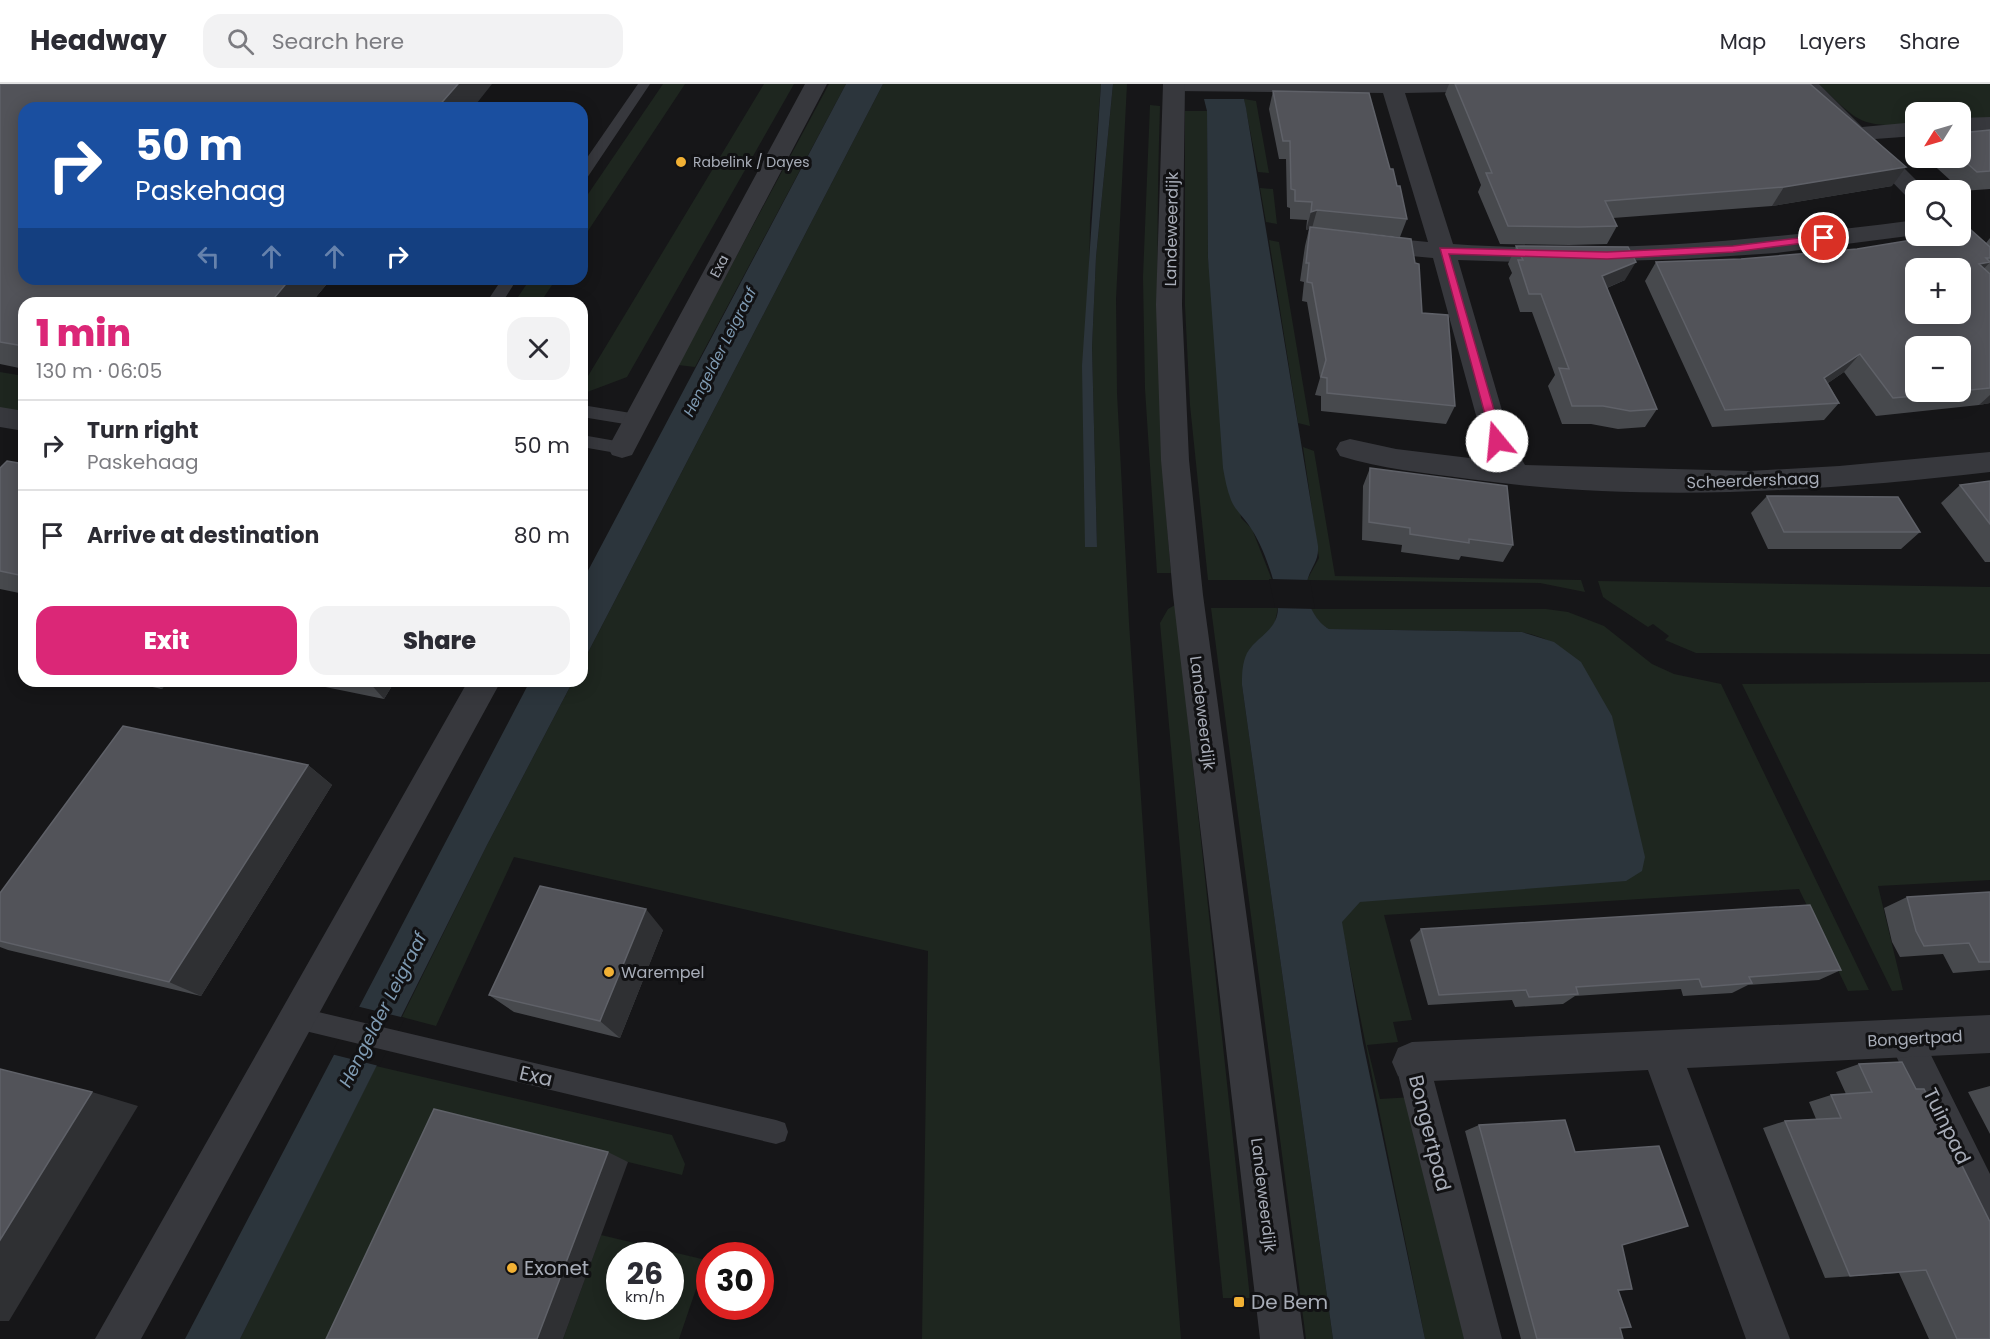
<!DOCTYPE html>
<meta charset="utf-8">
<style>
:root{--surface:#fff;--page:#f2f2f3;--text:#2b2b33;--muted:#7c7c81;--line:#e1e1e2;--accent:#db2777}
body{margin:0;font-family:Poppins,sans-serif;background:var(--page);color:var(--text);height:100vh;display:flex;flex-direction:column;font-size:22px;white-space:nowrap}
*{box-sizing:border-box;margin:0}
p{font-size:20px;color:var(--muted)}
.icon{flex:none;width:33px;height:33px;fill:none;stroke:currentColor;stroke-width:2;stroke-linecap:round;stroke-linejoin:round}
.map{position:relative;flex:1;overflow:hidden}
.sheet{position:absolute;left:18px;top:213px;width:570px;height:390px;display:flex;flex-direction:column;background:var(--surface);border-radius:18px;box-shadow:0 3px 15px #0003}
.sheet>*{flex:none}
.banner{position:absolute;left:18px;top:18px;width:570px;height:183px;border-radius:18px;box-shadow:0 3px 15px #0003;background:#1a4fa0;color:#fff;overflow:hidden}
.needle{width:39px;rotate:233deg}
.fabs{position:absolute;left:1905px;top:18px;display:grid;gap:12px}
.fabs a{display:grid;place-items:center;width:66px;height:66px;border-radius:12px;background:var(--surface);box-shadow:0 3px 15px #0003;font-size:30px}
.speed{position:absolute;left:606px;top:1158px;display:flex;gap:12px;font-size:30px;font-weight:700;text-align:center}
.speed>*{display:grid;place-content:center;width:78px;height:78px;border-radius:50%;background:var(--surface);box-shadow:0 3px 15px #0003;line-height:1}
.speed small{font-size:15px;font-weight:400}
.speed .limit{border:9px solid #d22;background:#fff;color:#111}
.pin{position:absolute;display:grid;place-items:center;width:51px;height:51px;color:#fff;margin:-26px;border:3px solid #fff;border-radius:50%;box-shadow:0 2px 6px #0007}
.me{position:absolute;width:66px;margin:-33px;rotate:343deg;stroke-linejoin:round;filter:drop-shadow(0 0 4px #0008)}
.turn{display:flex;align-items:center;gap:21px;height:126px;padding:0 18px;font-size:27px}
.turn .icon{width:78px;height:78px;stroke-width:2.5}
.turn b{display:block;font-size:42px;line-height:51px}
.lanes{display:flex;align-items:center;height:57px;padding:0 18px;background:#0003;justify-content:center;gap:30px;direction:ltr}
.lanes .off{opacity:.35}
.round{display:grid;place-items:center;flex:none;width:63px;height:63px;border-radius:18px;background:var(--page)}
.headline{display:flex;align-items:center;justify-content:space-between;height:102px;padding:0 18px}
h1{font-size:36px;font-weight:800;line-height:45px;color:var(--accent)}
.cta{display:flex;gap:12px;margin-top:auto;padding:12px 18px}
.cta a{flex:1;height:69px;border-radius:18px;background:var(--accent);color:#fff;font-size:24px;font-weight:800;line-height:69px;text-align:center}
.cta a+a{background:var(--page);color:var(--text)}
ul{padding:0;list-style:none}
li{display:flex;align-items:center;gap:18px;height:90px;padding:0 18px;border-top:2px solid var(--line)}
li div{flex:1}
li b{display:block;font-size:22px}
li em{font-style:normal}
header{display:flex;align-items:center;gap:36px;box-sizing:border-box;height:84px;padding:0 30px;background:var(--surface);border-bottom:2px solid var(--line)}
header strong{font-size:28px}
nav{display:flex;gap:33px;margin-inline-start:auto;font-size:21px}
.search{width:420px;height:54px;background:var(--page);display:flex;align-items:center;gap:15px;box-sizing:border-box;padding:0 21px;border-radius:18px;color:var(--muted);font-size:22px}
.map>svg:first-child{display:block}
.green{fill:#1e261f;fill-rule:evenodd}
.water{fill:#2c353c}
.pier{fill:#161618}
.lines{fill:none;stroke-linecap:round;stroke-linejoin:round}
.service{fill:#37383d;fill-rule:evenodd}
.pedestrian{fill:#37383d;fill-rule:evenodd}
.minor{fill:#37383d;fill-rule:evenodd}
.tertiary{fill:#37383d;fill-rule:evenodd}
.wall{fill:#47494d}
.shaded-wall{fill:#2f3033}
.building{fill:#525359;stroke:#5f6168;stroke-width:1.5;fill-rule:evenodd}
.route{fill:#db2777;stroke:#8e194d;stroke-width:1.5}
.poi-dot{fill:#f2b134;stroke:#111113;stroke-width:2}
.labels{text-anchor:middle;stroke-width:6;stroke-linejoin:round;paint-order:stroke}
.far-poi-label{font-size:14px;fill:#a8adb8;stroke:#111113;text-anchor:start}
.far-street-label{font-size:14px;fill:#a8adb8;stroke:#111113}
.far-water-label{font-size:15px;font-style:italic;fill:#7f9bb3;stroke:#111113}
.street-label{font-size:16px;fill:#a8adb8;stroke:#111113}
.poi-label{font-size:16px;fill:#a8adb8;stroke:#111113;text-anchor:start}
.water-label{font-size:18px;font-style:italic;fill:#7f9bb3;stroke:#111113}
.near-street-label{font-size:20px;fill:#a8adb8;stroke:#111113}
.near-poi-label{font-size:20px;fill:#a8adb8;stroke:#111113;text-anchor:start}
</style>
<header>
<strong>Headway</strong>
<div class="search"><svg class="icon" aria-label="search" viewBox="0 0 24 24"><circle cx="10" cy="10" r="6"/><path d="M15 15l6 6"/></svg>Search here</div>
<nav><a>Map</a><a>Layers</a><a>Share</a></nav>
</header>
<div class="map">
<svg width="1990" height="1255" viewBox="0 0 1990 1255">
<rect width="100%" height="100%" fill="#161618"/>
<path class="green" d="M663,0H685L582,156V119Z
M764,0H794L627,293L582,310V302Z
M829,0H846L695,283L678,281Z
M883,0H1101L1090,137L1085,463H1097L1092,263L1096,173L1113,0H1127L1116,215L1117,309L1129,539L1155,919L1181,1255H922L928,867L514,773L436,942L402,933L487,761L573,597H582V580Z
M1819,0H1990V34L1961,36L1960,28H1916L1915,40C1860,44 1858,38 1819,0Z
M1244,15L1256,17L1269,89L1258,88Z
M1150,21L1160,22C1155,178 1157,334 1171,489H1157L1145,305L1143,193Z
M1185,27H1207L1208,174L1241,434L1252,445L1272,496H1208L1190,321L1185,222Z
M1260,104L1273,105L1277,140L1266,138Z
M1269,156L1279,158L1310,342L1298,339Z
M530,195H556L540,219H514Z
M0,288L24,292V328L0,324Z
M1303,363L1314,367L1335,492L1581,496L1585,508L1540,499L1307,496L1319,474Z
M1598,497L1990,503V570L1696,569L1665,556L1669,552L1653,540L1648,543L1607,516L1603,513Z
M1175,521L1183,589L1250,1214H1223L1189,867L1160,539L1168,525Z
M1211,524H1278L1275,538L1267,550L1255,559L1242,601L1333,1255H1306Z
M1311,525H1546L1568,528L1604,542L1652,580L1674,590L1721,600L1869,906L1848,907L1799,805L1384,831L1412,936L1393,938L1398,958L1367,961L1380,1015L1413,1013L1473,1255H1425L1337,818L1575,580C1560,561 1546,553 1522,548L1329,545L1319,540Z
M1990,598V796L1878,802L1903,906L1892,907L1742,600Z
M376,982L672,1051L685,1080L682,1091L462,1038L364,1255H240Z
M601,1151L706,1176L679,1255H563ZM620,1172H670V1222H620Z"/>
<path class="water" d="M846,0H883L582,580V498Z
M1101,0H1113L1096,173L1092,263L1097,463H1085L1082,282Z
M1204,15H1244L1246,24L1318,462C1319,476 1312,482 1308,494C1302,511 1314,537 1329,545L1522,548L1554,558L1581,578L1612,632L1645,773L1642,787L1626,797L1360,818L1342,838L1363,959L1425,1255H1333L1242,601C1242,590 1242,580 1247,569C1256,553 1277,547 1278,525C1279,506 1263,462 1252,446C1246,435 1236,428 1231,416C1227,406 1225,395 1223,384L1208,174L1207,27Z
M530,597H573L487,761L240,1255H185Z"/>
<path class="pier" d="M1269,495L1310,496L1315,525L1275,524Z
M356,922L405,934L379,982L331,970Z"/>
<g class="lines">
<path class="service" d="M638,0H650L587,94L582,95V81Z
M502,195H517L502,219H486Z
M582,321L637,330L645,336L637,342L582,333Z
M582,351L622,358L630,364L622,370L582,363Z
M297,923L776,1036L785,1039L788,1048L785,1057L776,1060L297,945L289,942L286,934L289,926Z"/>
<path class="pedestrian" d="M1905,938L1917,943L1990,1090V1147L1977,1142L1888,955L1893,943Z
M1412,961L1424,966L1429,978L1502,1255H1464L1395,978L1400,966Z"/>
<path class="minor" d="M805,0H827L632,371L622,374L612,371L608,364Z
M1164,0H1567L1564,5L1556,6L1405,9L1453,160C1608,171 1762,156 1916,136V151L1776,169L1685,175L1549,179L1458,176L1511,357L1525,381L1749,387L1839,382L1990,368V388C1817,408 1643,419 1469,395C1426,389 1382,385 1340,372L1336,365L1340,358L1350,355L1396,365L1494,377L1483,357L1433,174L1367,168L1358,165L1355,160L1358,155L1367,152L1428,158L1383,9L1174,7L1166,6Z
M1796,0H1819L1862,43L1916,38V52L1875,55L1926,106H1916V116L1908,114Z
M1990,33V47L1960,48V34Z
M0,323L24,327V347L0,343Z
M468,597H501L141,1255H95Z
M1990,931V969L1687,984L1790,1255H1746L1648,986L1412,998L1398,992L1392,978L1398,964L1412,958Z"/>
<path class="tertiary" d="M1163,0H1185L1182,221L1189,376L1203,511L1304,1255H1260L1173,511L1161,376L1156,221Z"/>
</g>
<path class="wall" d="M0,0L24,195H331L311,219H24V285L0,280Z
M1449,0H1455L1892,102L1772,122L1613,134L1617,142L1607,160L1569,161L1500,160L1478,108L1481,101L1445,10Z
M1273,7L1390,85L1397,102L1407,135L1400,153L1335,146L1422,229L1455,322L1446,340L1321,327V312L1315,311L1320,294L1307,218L1302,217L1304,198L1300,197L1305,162L1309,145L1306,146L1307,136L1290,135V124L1287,123L1286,75H1279L1269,25Z
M1990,46V105L1962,107L1926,74H1960Z
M1990,154V189L1989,190H1990V319L1979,321L1876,332L1844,288L1828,299L1839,319L1824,336L1712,343L1645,197L1656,178L1741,175L1986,159Z
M1516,162L1625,196L1607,204L1657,325L1645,343L1618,345L1591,340H1562L1548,302L1555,291L1532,228H1520L1509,194L1512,189L1508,180Z
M24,380V510L0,505V384Z
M1370,384L1513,461L1503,478L1461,472L1459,476L1401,468L1402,461L1362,456L1363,402Z
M1990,397V478H1985L1941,419L1960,401Z
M1767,412L1920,448L1901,465H1768L1751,429Z
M123,597H168L162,605Z
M296,597H395L384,615Z
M308,681L332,701L201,912L8,866L0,863V809Z
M1990,808V886L1953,889L1943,870L1900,873L1892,858L1884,824L1907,813Z
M1421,845L1841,886L1819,896L1748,901L1732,909L1683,912L1681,905L1575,912L1563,920L1515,923L1512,916L1428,921L1410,856Z
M663,846L620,954L514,928L489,911Z
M1859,980L1990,1255H1929L1899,1189L1825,1194L1763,1044L1785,1037L1816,1035L1809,1018L1831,1011L1846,1010L1836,988Z
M1990,1002V1050L1968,1008Z
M1479,1041L1575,1068L1622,1161L1632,1205L1619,1207L1620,1244L1623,1255H1521L1465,1047Z"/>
<path class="shaded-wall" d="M458,0H492L473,24H437Z
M1906,83L1892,102L1772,122L1784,103Z
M1317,126L1312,144L1306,146L1311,128Z
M1636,178L1625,196L1592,210L1602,192Z
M1990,178L1974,196L1979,180Z
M290,195H331L311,219H270Z
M1860,270L1844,288L1809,312L1824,294Z
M1990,311V319L1979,321Z
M152,597H168L162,605Z
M368,597H395L384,615Z
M308,681L332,701L201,912L169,898Z
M646,825L663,846L620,954L600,937Z
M92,1008L138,1022L9,1237H0V1156Z
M608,1068L628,1078L563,1255H537Z"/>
<path class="building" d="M0,0H458L437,24H24V195H290L270,219H24V262L0,258Z
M1455,0H1810L1906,83L1784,103L1605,117L1617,142L1579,143L1508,142L1486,89H1492Z
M1273,7L1369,9L1390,85H1393L1397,102H1400L1407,135L1317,126L1311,128L1312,118L1295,117V106L1291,105L1290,57H1283Z
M1990,46V87L1977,88L1960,73V49Z
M1310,143L1411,155L1415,179L1419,180L1422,229L1448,231L1455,322L1327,309V294L1321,293L1326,276L1312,199L1307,198L1309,179H1306Z
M1971,146L1990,163V174H1986L1990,178L1979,180L1990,190V304L1960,307V262H1916V308H1959L1893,314L1860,270L1824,294L1839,319L1725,326L1656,178L1741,175L1857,165L1936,152H1960V147ZM1916,184H1960V230H1916Z
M1516,162L1628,163L1636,178L1602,192L1657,325L1630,327L1603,322H1572L1559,284L1569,285L1541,210H1529L1518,176H1523Z
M7,377L24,380V492L0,487V384Z
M1370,384L1507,402L1513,461L1469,455V459L1410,450V444L1369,438Z
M1990,397V440L1960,401Z
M1767,412L1898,413L1920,448H1784Z
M123,642L308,681L169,898L0,857V809Z
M540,802L646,825L600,937L489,911Z
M1990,808V878H1979L1969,859L1924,862L1916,847L1907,813Z
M1810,821L1841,886L1749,893L1752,899L1702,903L1699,895L1576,903L1578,910L1529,913L1526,906L1439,911L1421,845Z
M1902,978L1916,1005H1924L1990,1138V1255H1957L1926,1186L1850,1192L1785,1037L1841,1034L1831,1011L1872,1008L1859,980Z
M0,985L92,1008L0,1156Z
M434,1025L608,1068L537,1255H326Z
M1565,1036L1575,1068L1659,1062L1688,1142L1622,1161L1632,1205L1618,1206L1631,1243L1620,1244L1623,1255H1537L1479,1041Z"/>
<path class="route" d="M1824,151L1829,154L1828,156L1733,168L1607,175L1449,170L1503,357L1497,362L1493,360L1440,164L1607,168L1733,162Z"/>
<g class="poi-dot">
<circle cx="681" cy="78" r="6"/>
<circle cx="609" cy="888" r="6"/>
<circle cx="512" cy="1184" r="6"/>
<rect x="1233" y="1212" width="12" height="12" rx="3"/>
</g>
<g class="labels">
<g class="far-poi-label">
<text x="693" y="83">Rabelink / Dayes</text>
</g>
<g class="far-street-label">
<text transform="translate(719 182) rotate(-62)" y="5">Exa</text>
</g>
<g class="far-water-label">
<text transform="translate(720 268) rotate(-63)" y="5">Hengelder Leigraaf</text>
</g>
<g class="street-label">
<text transform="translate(1171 145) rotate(-89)" y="6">Landeweerdijk</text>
<text transform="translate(1753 396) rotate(-2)" y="6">Scheerdershaag</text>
<text transform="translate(1203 629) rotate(83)" y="6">Landeweerdijk</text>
<text transform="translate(1915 954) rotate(-3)" y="6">Bongertpad</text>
<text transform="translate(1264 1111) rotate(83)" y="6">Landeweerdijk</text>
</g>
<g class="poi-label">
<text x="621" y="894">Warempel</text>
</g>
<g class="water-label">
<text transform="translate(383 926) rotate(-63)" y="6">Hengelder Leigraaf</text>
</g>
<g class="near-street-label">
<text transform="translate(536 992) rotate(13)" y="7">Exa</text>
<text transform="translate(1947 1042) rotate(64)" y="7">Tuinpad</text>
<text transform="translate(1430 1049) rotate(76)" y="7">Bongertpad</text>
</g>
<g class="near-poi-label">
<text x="524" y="1191">Exonet</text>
<text x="1251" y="1225">De Bem</text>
</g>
</g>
</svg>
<div class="fabs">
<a><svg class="needle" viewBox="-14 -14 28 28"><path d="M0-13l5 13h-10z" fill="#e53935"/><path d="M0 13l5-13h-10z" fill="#7c7c81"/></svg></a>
<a><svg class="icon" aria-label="search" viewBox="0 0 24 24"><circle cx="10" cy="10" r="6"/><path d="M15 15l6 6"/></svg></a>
<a>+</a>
<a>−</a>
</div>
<div class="speed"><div>26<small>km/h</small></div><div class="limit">30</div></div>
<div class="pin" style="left:1824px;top:154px;background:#d93025"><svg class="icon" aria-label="arrive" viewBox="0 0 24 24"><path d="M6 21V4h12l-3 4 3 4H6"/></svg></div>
<svg class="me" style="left:1497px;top:357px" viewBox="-20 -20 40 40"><circle r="19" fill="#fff"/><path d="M0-13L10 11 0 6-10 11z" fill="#db2777"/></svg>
<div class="banner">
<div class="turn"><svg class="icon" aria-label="right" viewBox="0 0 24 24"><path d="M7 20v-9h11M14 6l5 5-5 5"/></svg><div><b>50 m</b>Paskehaag</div></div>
<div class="lanes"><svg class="icon off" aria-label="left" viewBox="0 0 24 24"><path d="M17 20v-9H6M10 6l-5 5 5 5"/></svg><svg class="icon off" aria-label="ahead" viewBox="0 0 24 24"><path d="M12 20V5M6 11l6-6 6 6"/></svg><svg class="icon off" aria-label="ahead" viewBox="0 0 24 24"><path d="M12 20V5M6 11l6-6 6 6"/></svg><svg class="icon" aria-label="right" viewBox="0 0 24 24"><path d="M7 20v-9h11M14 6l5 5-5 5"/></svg></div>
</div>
<section class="sheet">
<div class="headline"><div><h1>1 min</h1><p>130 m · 06:05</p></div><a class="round"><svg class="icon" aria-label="close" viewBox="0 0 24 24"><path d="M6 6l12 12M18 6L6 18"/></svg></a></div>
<ul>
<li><svg class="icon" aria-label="right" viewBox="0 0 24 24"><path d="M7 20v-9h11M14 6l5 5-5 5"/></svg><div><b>Turn right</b><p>Paskehaag</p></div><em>50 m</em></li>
<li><svg class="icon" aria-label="arrive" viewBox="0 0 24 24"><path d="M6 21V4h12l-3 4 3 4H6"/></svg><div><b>Arrive at destination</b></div><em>80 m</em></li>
</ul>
<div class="cta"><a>Exit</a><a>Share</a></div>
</section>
</div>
